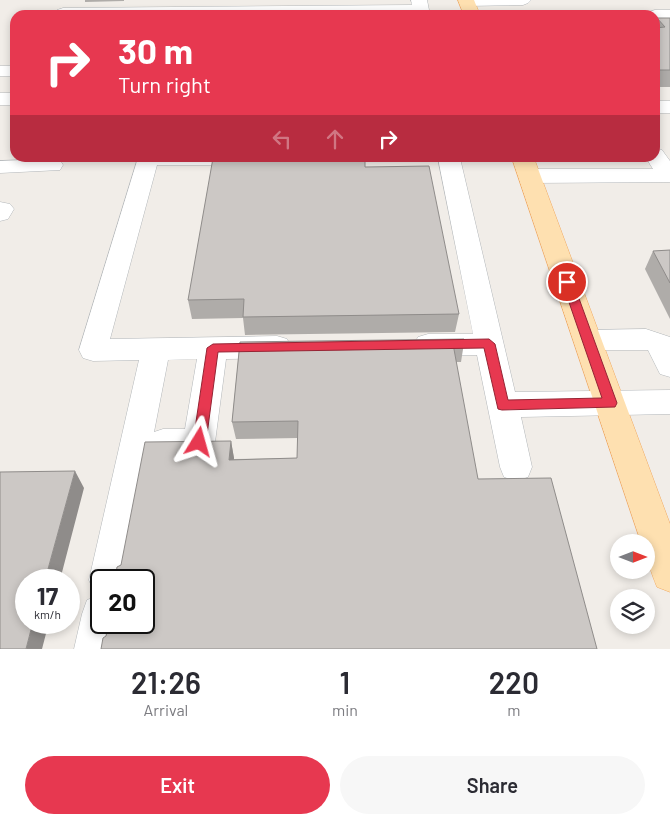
<!DOCTYPE html>
<style>
:root{--surface:#fff;--page:#f7f7f7;--text:#2b2b33;--muted:#7c7c81;--accent:#e73850}
body{margin:0;font-family:Barlow,sans-serif;background:var(--page);color:var(--text);height:100vh;display:flex;flex-direction:column;font-size:19px;white-space:nowrap}
*{box-sizing:border-box;margin:0}
p{font-size:16px;color:var(--muted)}
.icon{flex:none;width:28px;height:28px;fill:none;stroke:currentColor;stroke-width:2;stroke-linecap:round;stroke-linejoin:round}
.map{position:relative;height:649px;overflow:hidden}
.drawer{display:flex;flex-direction:column;background:var(--surface);flex:1}
.drawer>*{flex:none}
.banner{position:absolute;left:10px;top:10px;width:650px;height:152px;border-radius:15px;box-shadow:0 2px 8px #0003;background:#e73850;color:#fff;overflow:hidden}
.needle{width:32px;rotate:90deg}
.tools{position:absolute;left:610px;top:534px;display:grid;gap:10px}
.tools a{display:grid;place-items:center;width:45px;height:45px;border-radius:50%;background:var(--surface);box-shadow:0 2px 8px #0003;font-size:25px}
.speed{position:absolute;left:15px;top:569px;display:flex;gap:10px;font-size:25px;font-weight:700;text-align:center}
.speed>*{display:grid;place-content:center;width:65px;height:65px;border-radius:50%;background:var(--surface);box-shadow:0 2px 8px #0003;line-height:1}
.speed small{font-size:12px;font-weight:400}
.speed .limit{border:2px solid #111;border-radius:8px;background:#fff;color:#111}
.pin{position:absolute;display:grid;place-items:center;width:42px;height:42px;color:#fff;margin:-21px;border:2px solid #fff;border-radius:50%;box-shadow:0 1px 5px #0007}
.me{position:absolute;width:55px;margin:-28px;rotate:8deg;stroke-linejoin:round;filter:drop-shadow(0 0 4px #0008)}
.turn{display:flex;align-items:center;gap:18px;height:105px;padding:0 25px;font-size:22px}
.turn .icon{width:65px;height:65px;stroke-width:2.5}
.turn b{display:block;font-size:35px;line-height:42px}
.lanes{display:flex;align-items:center;height:48px;padding:0 25px;background:#0003;justify-content:center;gap:25px;direction:ltr}
.lanes .off{opacity:.35}
.eta{display:flex;justify-content:space-evenly;align-items:center;height:85px;text-align:center}
.eta b{font-size:30px;font-weight:600;line-height:35px}
.primary-button{display:flex;gap:10px;margin-top:auto;padding:10px 25px}
.primary-button a{flex:1;height:58px;border-radius:30px;background:var(--accent);color:#fff;font-size:20px;font-weight:600;line-height:58px;text-align:center}
.primary-button a+a{background:var(--page);color:var(--text)}
.map>svg:first-child{display:block}
.lines{fill:none;stroke-linecap:round;stroke-linejoin:round}
.minor-casing{stroke:#b3b7ba;stroke-width:1}
.major-casing{stroke:#f0a962;stroke-width:1}
.minor{fill:#fff;fill-rule:evenodd}
.major{fill:#fee0b0;fill-rule:evenodd}
.wall{fill:#afaca9}
.shaded-wall{fill:#8f8c8a}
.building{fill:#ccc8c5;stroke:#8f8c8a}
.route{fill:#e73850;stroke:#962434}
</style>
<div class="map">
<svg width="670" height="649" viewBox="0 0 670 649">
<rect width="100%" height="100%" fill="#f1ede8"/>
<g class="lines">
<g class="minor-casing">
<path id="minor" d="M411,0H427L429,10L427,13L56,15L55,13L57,10L63,8L412,5Z
M459,0H531L528,3L523,5L466,6L461,4Z
M655,10H670V20H655V15H647L649,12Z
M0,66H15V76H0Z
M0,93H15V105H0Z
M655,101H670V113H655Z
M655,148L662,150L670,161V182L530,183L522,181L519,176L522,171L530,169H653L646,158H655Z
M138,158L262,159L259,164L251,165H157L110,339L277,336L287,339L291,347L287,355L277,358L226,359L215,442L210,452C195,457 165,462 151,451L127,580H101V622H119L114,649H74L82,614L87,600L100,595L95,593L89,580L139,360L93,361L83,358L79,350ZM197,359L185,429H163L154,432L168,360Z
M438,158H460L515,392L670,390V414L521,417L532,467L528,477L516,481L504,477L500,467L477,355L428,356L418,353L414,345L418,337L428,334H473Z
M52,159L60,160L63,165L60,170L0,173V161Z
M0,202L10,204L14,209L8,219L0,221Z
M646,329L670,337V377L660,374L648,350H588L578,347L574,340L578,333L588,330Z"/>
</g>
<g class="major-casing">
<path id="major" d="M458,0H474L480,15H464Z
M512,158H534L670,524V592L657,587C651,572 646,559 646,542H641Z"/>
</g>
<use href="#minor" class="minor"/>
<use href="#major" class="major"/>
</g>
<path class="wall" d="M85,0H124V1L85,2Z
M657,18H670V87H655V23Z
M365,167L459,314L455,332L245,335L243,318L192,319L188,300Z
M670,250V319L645,269L653,251Z
M240,342L464,343L461,362H456L106,636L121,565L231,441L234,459L297,458L298,438L236,439L232,422Z"/>
<path class="shaded-wall" d="M231,441L234,458L232,477L229,460Z
M75,471L84,488L60,580H45Z
M33,622H49L42,649H26Z"/>
<path class="building" d="M586,13L587,15H540L539,14Z
M657,18H670V70H655V28L665,27Z
M213,158H365V167L429,166L459,314L243,317L244,299L188,300Z
M670,250V283L653,251Z
M464,339V343L453,344L478,479L551,478L597,649H101L103,638L106,636L109,622H144V580H115L117,567L121,565L145,442L231,441L229,460L297,458L298,421L232,422L240,342Z
M75,471L45,580H26V622H33L26,649H0V472Z"/>
<path class="route" d="M567,279L573,282L617,403L615,407L502,410L498,409L484,348L218,352L206,442L204,446L199,447L195,446L193,442L207,348L213,344L489,339L495,344L508,400L602,398L562,282Z"/>
</svg>
<div class="tools">
<a><svg class="needle" viewBox="-14 -14 28 28"><path d="M0-13l5 13h-10z" fill="#e53935"/><path d="M0 13l5-13h-10z" fill="#7c7c81"/></svg></a>
<a><svg class="icon" aria-label="layers" viewBox="0 0 24 24"><path d="M12 4l9 5-9 5-9-5zM3 14l9 5 9-5"/></svg></a>
</div>
<div class="speed"><div>17<small>km/h</small></div><div class="limit">20</div></div>
<div class="pin" style="left:567px;top:282px;background:#d93025"><svg class="icon" aria-label="arrive" viewBox="0 0 24 24"><path d="M6 21V4h12l-3 4 3 4H6"/></svg></div>
<svg class="me" style="left:199px;top:442px" viewBox="-20 -20 40 40"><path d="M0-17L14 15 0 8-14 15z" fill="#e73850" stroke="#fff" stroke-width="4"/></svg>
<div class="banner">
<div class="turn"><svg class="icon" aria-label="right" viewBox="0 0 24 24"><path d="M7 20v-9h11M14 6l5 5-5 5"/></svg><div><b>30 m</b>Turn right</div></div>
<div class="lanes"><svg class="icon off" aria-label="left" viewBox="0 0 24 24"><path d="M17 20v-9H6M10 6l-5 5 5 5"/></svg><svg class="icon off" aria-label="ahead" viewBox="0 0 24 24"><path d="M12 20V5M6 11l6-6 6 6"/></svg><svg class="icon" aria-label="right" viewBox="0 0 24 24"><path d="M7 20v-9h11M14 6l5 5-5 5"/></svg></div>
</div>
</div>
<section class="drawer">
<div class="eta">
<div><b>21:26</b><p>Arrival</p></div>
<div><b>1</b><p>min</p></div>
<div><b>220</b><p>m</p></div>
</div>
<div class="primary-button"><a>Exit</a><a>Share</a></div>
</section>
